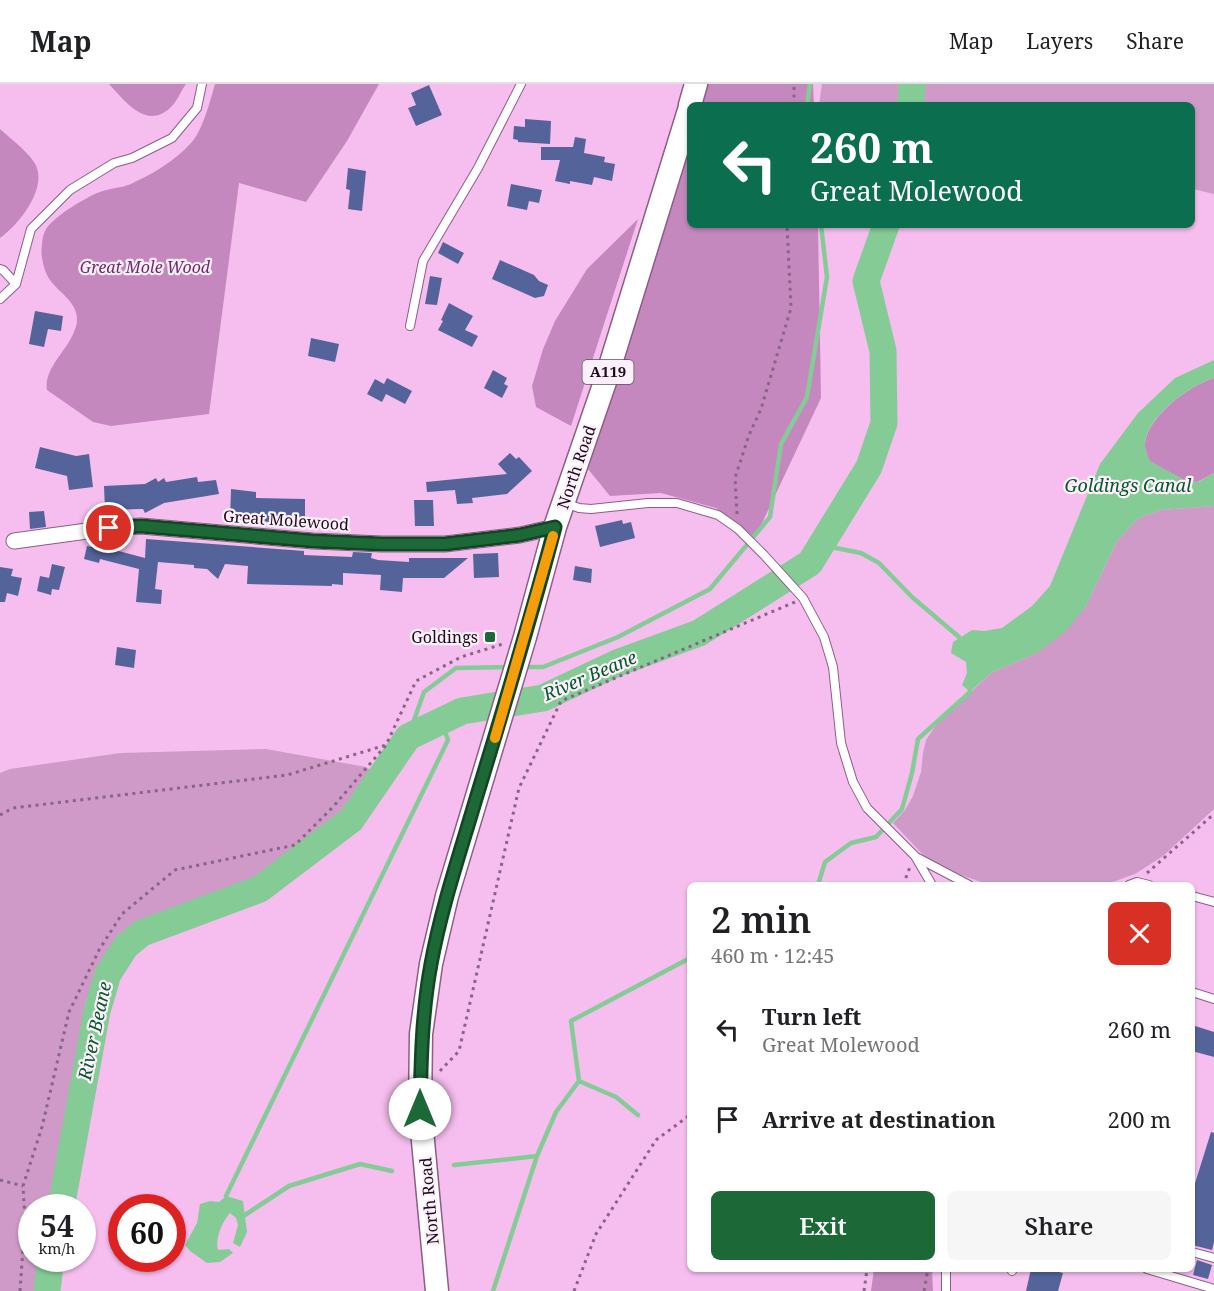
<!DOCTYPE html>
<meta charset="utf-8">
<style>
:root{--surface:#fff;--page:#f6f6f6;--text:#202124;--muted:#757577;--line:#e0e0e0;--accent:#1d6837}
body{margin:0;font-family:"Noto Serif",serif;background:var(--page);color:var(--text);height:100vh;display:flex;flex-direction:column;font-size:22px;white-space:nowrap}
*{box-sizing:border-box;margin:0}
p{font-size:20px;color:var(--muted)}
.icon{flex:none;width:33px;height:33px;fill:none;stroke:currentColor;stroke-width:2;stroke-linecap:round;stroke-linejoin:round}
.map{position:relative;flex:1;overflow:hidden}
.panel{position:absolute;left:687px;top:798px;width:508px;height:390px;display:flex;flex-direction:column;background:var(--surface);border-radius:9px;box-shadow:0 2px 4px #0004}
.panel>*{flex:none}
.guide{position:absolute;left:687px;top:18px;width:508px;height:126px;border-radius:9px;box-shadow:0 2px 4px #0004;background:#0b6e4f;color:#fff;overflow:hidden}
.speed{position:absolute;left:18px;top:1110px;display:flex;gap:12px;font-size:30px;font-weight:700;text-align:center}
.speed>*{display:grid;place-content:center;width:78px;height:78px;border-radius:50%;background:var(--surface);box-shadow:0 2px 4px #0004;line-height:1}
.speed small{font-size:15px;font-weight:400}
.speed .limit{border:9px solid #d22;background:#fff;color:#111}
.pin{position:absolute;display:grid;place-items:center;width:51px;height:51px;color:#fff;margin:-26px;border:3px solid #fff;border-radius:50%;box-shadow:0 2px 6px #0007}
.me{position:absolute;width:66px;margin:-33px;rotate:0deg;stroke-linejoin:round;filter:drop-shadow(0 0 4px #0008)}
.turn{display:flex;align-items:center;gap:21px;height:126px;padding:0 24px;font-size:27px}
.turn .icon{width:78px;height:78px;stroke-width:2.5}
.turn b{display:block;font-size:42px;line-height:51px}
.round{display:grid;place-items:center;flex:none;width:63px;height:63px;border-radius:9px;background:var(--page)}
.summary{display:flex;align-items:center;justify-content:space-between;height:102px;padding:0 24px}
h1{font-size:36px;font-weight:600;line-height:45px}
.action{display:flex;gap:12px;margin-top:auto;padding:12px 24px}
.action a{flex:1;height:69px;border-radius:9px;background:var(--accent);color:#fff;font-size:24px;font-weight:600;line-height:69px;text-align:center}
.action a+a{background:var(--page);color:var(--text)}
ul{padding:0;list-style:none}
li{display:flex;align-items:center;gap:18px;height:90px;padding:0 24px}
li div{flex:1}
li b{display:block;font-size:22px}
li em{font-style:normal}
header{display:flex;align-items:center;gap:36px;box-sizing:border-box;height:84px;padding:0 30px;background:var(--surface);border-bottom:2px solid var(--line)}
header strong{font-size:28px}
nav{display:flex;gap:33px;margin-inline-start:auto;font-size:21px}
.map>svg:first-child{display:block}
.green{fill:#cf9ac8}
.forest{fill:#c588be}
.water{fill:#85cb96}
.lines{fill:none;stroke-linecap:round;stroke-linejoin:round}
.stream{stroke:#85cb96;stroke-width:4.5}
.river{stroke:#85cb96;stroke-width:27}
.building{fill:#54649a}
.service-casing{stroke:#8e5c88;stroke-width:10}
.minor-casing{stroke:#8e5c88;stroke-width:17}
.primary-casing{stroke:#8e5c88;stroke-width:25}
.path{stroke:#896485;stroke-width:3;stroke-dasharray:3 4.5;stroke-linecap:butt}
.service{stroke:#fff;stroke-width:8}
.minor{stroke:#fff;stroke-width:15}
.primary{stroke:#fff;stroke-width:22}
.route-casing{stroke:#134424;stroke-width:15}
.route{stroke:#1d6837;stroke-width:10}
.slow{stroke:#f59e0b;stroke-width:10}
.poi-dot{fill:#1d6837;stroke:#fcf0fa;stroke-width:2}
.labels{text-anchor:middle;stroke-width:4.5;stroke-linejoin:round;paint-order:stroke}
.shield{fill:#fcf0fa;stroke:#604f5e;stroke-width:1.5}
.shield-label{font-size:15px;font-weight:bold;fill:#1d0a1b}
.park-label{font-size:16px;font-style:italic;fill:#71286b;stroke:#fcf0fa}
.street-label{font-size:16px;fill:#1d0a1b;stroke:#fcf0fa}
.poi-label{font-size:16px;fill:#1d0a1b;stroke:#fcf0fa;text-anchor:end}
.water-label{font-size:18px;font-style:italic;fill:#055929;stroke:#fcf0fa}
</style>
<header>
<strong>Map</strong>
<nav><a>Map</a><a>Layers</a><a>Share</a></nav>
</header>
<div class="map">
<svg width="1214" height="1207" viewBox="0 0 1214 1207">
<rect width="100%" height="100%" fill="#f6beef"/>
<path class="green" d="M822,0H907L906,21H819Z
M921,0H1214V110L1193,105L1192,21H919Z
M1214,422V725L1163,772L1135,790L1104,801H990L961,791L926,774L893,739L905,726L913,712L921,688L923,669L926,656L936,641L991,589L1037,569L1085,524L1117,457L1139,434L1161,426Z
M266,665L366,683L384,695L296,781L238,812L155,835L108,871L86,916L51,1123L32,1124V1174L42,1175L37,1207H0V689L10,685L120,669Z"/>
<path class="forest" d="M109,0H186C181,7 177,18 170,24C146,46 125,17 109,0Z
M215,0H379L347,57L306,118L239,99L209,330L111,342L93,338L47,306C43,281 74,263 77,237C78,218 59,209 50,196C44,188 40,171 42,161C42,157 43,151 45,147C51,134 86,113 100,108C110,104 121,104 131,100C152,90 175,77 191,59C203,46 210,17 215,0Z
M707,0H813L814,21H701Z
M0,45C11,55 26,66 34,78C50,102 19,141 0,154Z
M690,56V141H818L821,314L755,454L716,424L661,409L610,412L588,385Z
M638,135L571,342L536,323L532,302L543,265L555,237L587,185Z
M1214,294V389L1197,398L1184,396L1149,377C1148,372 1144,364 1145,359C1149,331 1189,302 1214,294Z
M874,1185H932L933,1207H871Z"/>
<path class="water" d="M1214,276V294C1189,302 1148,331 1145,359C1144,364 1148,372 1150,377L1184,396L1198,398L1214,389V422L1161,426L1139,434L1117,457L1085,524L1065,548L1037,569L991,589L970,608L962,601L967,589L966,578L951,569L953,558L972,546L984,547L1002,544L1032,522L1050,502L1100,380L1138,329L1175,294Z
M226,1112L243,1117L247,1148L240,1163L233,1159L238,1141L236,1134L230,1129C222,1138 215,1154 218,1166L229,1165L233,1169L220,1178L207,1179L190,1167L185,1161L197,1139L200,1120L210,1117L219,1118Z"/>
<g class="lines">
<path class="stream" d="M807,21L810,0
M821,461L861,469L879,479L912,513L959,553
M521,583H543L618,553L710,505L770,433L781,360L807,313L827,193L821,141
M408,653L424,608L456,584L510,583
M765,801H770
M818,801L825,778L851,759L876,753L902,725L912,689L918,655L970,608
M579,997L616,1013L638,1031
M454,1081L537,1072
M226,1112L448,656L441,637
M245,1131L289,1102L360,1080L392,1087
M493,1207L537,1072L556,1028L579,997L571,937L690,874"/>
<path class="river" d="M911,21L912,0
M61,1124L97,927L108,890L126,862L142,849L260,805L351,736L408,653L462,627L543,614L617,579L699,549L810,479L869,383L884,339L883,267L866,197L886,141
M47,1207L51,1174"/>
</g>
<path class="building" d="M429,1L442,31L416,42L408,24L416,21L411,9Z
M525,35L551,37L550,60L518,58V56L513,55L514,42L525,43Z
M575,53L586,55L584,69L605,73L604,78L615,80L612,97L594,93L592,101L570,97V100L555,97L560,76H541V63H573Z
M348,84L366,87L362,127L348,125L350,106L346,105Z
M511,100L542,106L539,119L529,117L527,126L507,122Z
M443,158L464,169L458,180L438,169Z
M500,176L534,191L539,197L548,201L544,212L535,214L492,195Z
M430,192L442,194L437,221L425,220Z
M449,219L473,232L465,246L478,252L472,263L438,246L443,237L441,236Z
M35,227L63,232L61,247L48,245L44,263L29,260Z
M311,254L339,260L335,278L308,272Z
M493,286L507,294L504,300L508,302L502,314L484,304Z
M387,294L412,307L405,320L386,310L382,318L367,310L375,295L384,300Z
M40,363L76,372L89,370L93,403L69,406L67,392L35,384Z
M510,369L516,375L519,373L532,387L507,410L472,414L473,419L457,420L455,406L427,408L426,398L507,390L498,380Z
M197,393L198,398L216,396L219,410L164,419L145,429L143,425L105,426L104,402L145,400L156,394L158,398L164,394L166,398Z
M231,405L256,408V414L305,415V434L270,433V438L230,435Z
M414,416H433L434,442H415Z
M44,427L46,443L30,445L29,428Z
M622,436L623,440L631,438L635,454L600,463L595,442Z
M146,455L304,467V471L352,473L353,468L372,469L371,474L378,476L409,478V474H468L444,494H403L402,508L380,506L381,491L343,489V501L332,500V502L247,500L248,482L225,480L218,495L207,485L194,484V481L158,478L155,505L162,506L161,520L136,518L139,485L100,475L99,479L84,475L87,462L92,463V460L145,474Z
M498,469L499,493L474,494L473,470Z
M52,480L65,483L59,506L52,505L51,511L37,507L40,492L49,494Z
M575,482L592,485L591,499L573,496Z
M0,483L13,485L11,492L22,494L18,512L7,509L5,518H0Z
M117,563L136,566L134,584L115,581Z
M1192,941L1214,948V973L1192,967Z
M1211,1048L1214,1049V1158L1212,1166L1192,1161V1109Z
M1197,1176L1212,1181L1208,1195L1193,1191Z
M1031,1185H1046L1063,1189L1058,1207H1026Z"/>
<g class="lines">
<g class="service-casing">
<path id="service" d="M0,185L3,186L16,200L0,215
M16,200L31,145L70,106L114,79L132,74L172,54L197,24L202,0
M410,242L423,177L478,84L521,0
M565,419L579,424L591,425L648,419H677L718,431L738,445L764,471L803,514L824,553L833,583L841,659L853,698L867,724L915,772L932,801
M916,773L969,801
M1129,801L1137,798L1149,801
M1192,812L1214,818
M1192,908L1214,915
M1192,1168L1214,1174
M946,1185V1207
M1147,1185L1214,1205
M1012,1187V1185"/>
</g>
<g class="minor-casing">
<path id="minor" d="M14,457L109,444L141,442L313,457L382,460H445L520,451L555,443"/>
</g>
<g class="primary-casing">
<path id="primary" d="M690,21L696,0
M437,1207L420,1025L421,950L431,880L447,812L525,553L555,443L606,295L690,23"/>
</g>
<path class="path" d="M794,21V0
M737,430L735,394L749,351L761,325L791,224L787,141
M0,731L13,724L287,691L386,661
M1147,789L1214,730
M903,801L910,783
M440,987L459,967L519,704L561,617L795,518
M0,1096L23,1102
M20,1207L25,1136L23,1102L42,1043L69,928L99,866L122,830L175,786L295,761L333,723L386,661L416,597L461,573L503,560
M574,1207L596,1150L656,1056L690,1031
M864,1207L867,1185
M924,1207L928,1185"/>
<use href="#service" class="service"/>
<use href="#minor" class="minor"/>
<use href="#primary" class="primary"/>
</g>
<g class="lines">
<g class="route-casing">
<path id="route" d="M109,444L141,442L313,457L382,460H445L520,451L555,443C531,535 503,626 475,718C459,772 441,825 431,880C422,928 421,976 420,1025"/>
</g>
<use href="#route" class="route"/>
<path class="slow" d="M495,654L553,452"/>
</g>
<rect class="poi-dot" x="484" y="547" width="12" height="12" rx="3"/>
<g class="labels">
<rect class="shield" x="582.5" y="276" width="51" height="24" rx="4.5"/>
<g class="shield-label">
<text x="608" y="293">A119</text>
</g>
<g class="park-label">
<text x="145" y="189">Great Mole Wood</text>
</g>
<g class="street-label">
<text transform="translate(576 383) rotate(-71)" y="6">North Road</text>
<text transform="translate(286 436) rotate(4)" y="6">Great Molewood</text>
<text transform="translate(429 1117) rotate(-95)" y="6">North Road</text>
</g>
<g class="poi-label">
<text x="478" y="559">Goldings</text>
</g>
<g class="water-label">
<text x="1128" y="408">Goldings Canal</text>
<text transform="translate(590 592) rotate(-23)" y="6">River Beane</text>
<text transform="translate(95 947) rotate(-78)" y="6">River Beane</text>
</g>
</g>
</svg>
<div class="speed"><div>54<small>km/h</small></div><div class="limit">60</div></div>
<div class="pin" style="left:109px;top:444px;background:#d93025"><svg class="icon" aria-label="arrive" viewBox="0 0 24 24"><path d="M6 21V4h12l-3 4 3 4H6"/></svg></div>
<svg class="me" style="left:420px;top:1025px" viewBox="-20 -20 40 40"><circle r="19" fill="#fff"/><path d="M0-13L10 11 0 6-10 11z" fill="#1d6837"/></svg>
<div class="guide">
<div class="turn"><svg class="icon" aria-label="left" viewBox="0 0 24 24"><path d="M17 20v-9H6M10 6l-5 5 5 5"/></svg><div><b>260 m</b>Great Molewood</div></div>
</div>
<section class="panel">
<div class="summary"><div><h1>2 min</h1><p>460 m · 12:45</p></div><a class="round" style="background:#d93025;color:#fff"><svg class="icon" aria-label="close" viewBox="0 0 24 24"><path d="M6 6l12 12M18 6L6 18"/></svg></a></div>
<ul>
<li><svg class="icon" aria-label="left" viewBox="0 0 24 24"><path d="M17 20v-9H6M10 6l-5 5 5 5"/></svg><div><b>Turn left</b><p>Great Molewood</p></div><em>260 m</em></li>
<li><svg class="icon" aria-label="arrive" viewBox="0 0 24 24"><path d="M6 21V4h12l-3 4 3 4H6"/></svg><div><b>Arrive at destination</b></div><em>200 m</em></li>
</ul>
<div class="action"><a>Exit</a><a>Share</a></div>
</section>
</div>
